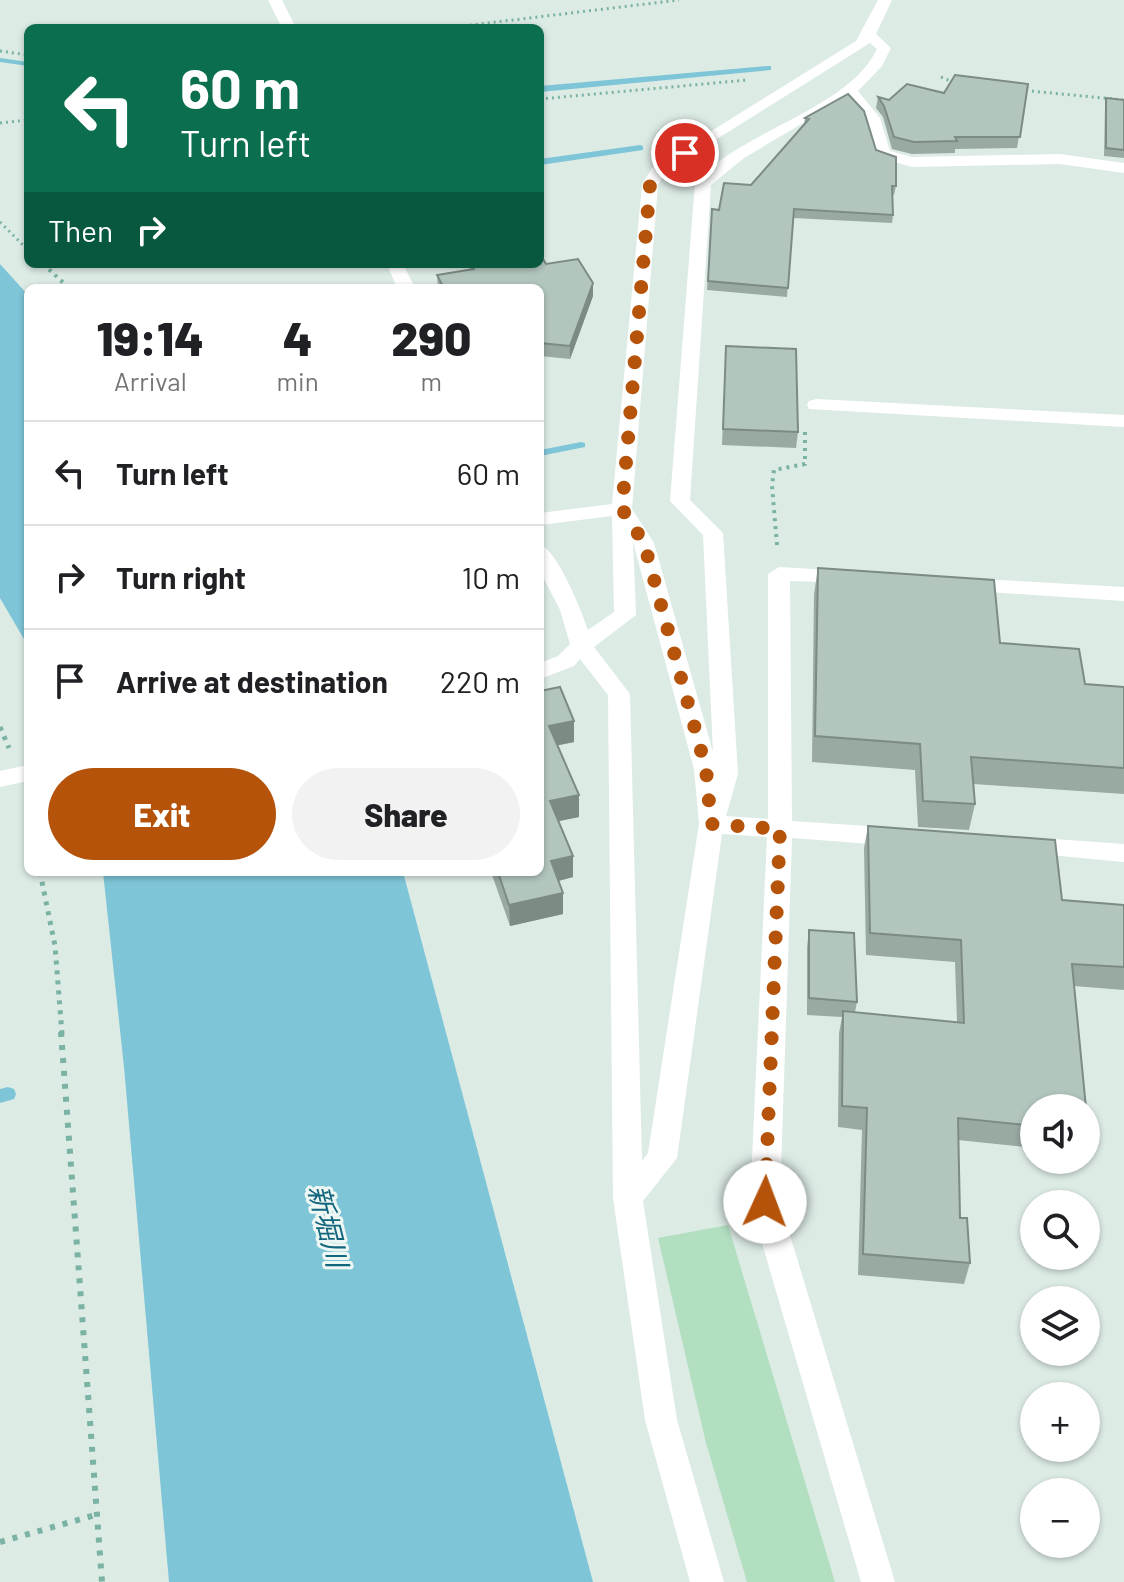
<!DOCTYPE html>
<meta charset="utf-8">
<style>
:root{--surface:#fff;--page:#f2f2f2;--text:#202124;--muted:#757577;--line:#e0e0e0;--accent:#b45309}
body{margin:0;font-family:Barlow,"Noto Sans JP",sans-serif;background:var(--page);color:var(--text);height:100vh;display:flex;flex-direction:column;font-size:30px;white-space:nowrap}
*{box-sizing:border-box;margin:0}
p{font-size:26px;color:var(--muted)}
.icon{flex:none;width:44px;height:44px;fill:none;stroke:currentColor;stroke-width:2;stroke-linecap:round;stroke-linejoin:round}
.map{position:relative;flex:1;overflow:hidden}
.drawer{position:absolute;left:24px;top:284px;width:520px;height:592px;display:flex;flex-direction:column;background:var(--surface);border-radius:12px;box-shadow:0 2px 6px #0004}
.drawer>*{flex:none}
.guide{position:absolute;left:24px;top:24px;width:520px;height:244px;border-radius:12px;box-shadow:0 2px 6px #0004;background:#0b6e4f;color:#fff;overflow:hidden}
.fabs{position:absolute;left:1020px;top:1094px;display:grid;gap:16px}
.fabs a{display:grid;place-items:center;width:80px;height:80px;border-radius:50%;background:var(--surface);box-shadow:0 2px 6px #0004;font-size:40px}
.pin{position:absolute;display:grid;place-items:center;width:68px;height:68px;color:#fff;margin:-34px;border:4px solid #fff;border-radius:50%;box-shadow:0 2px 8px #0007}
.me{position:absolute;width:88px;margin:-44px;rotate:2deg;stroke-linejoin:round;filter:drop-shadow(0 0 6px #0008)}
.turn{display:flex;align-items:center;gap:28px;height:168px;padding:0 24px;font-size:36px}
.turn .icon{width:104px;height:104px;stroke-width:2.5}
.turn b{display:block;font-size:56px;line-height:68px}
.then{display:flex;align-items:center;height:76px;padding:0 24px;background:#0003;gap:16px;font-size:30px}
.eta{display:flex;justify-content:space-evenly;align-items:center;height:136px;text-align:center}
.eta b{font-size:48px;font-weight:800;line-height:56px}
.button{display:flex;gap:16px;margin-top:auto;padding:16px 24px}
.button a{flex:1;height:92px;border-radius:48px;background:var(--accent);color:#fff;font-size:32px;font-weight:800;line-height:92px;text-align:center}
.button a+a{background:var(--page);color:var(--text)}
ul{padding:0;list-style:none}
li{display:flex;align-items:center;gap:24px;height:104px;padding:0 24px;border-top:2px solid var(--line)}
li div{flex:1}
li b{display:block;font-size:30px}
li em{font-style:normal}
.map>svg:first-child{display:block}
.green{fill:#b3dfc1}
.water{fill:#7ec5d7}
.lines{fill:none;stroke-linecap:round;stroke-linejoin:round}
.stream{fill:#7ec5d7;fill-rule:evenodd}
.path-far3{stroke:#7ab2a3;stroke-width:3;stroke-dasharray:2 4;stroke-linecap:butt}
.path-far2{stroke:#7ab2a3;stroke-width:4;stroke-dasharray:3 5;stroke-linecap:butt}
.path-far1{stroke:#7ab2a3;stroke-width:5;stroke-dasharray:4 6;stroke-linecap:butt}
.path{stroke:#7ab2a3;stroke-width:6;stroke-dasharray:5 8;stroke-linecap:butt}
.minor{fill:#fff;fill-rule:evenodd}
.wall{fill:#99aaa3}
.shaded-wall{fill:#7d8b85}
.building{fill:#b2c6be;stroke:#7d8b85;stroke-width:2}
.route{stroke:#b45309;stroke-width:14;stroke-dasharray:0 25.2}
.labels{text-anchor:middle;stroke-width:6;stroke-linejoin:round;paint-order:stroke}
.near-water-label{font-size:28px;font-style:italic;fill:#12667d;stroke:#eef7f3}
</style>
<div class="map">
<svg width="1124" height="1582" viewBox="0 0 1124 1582">
<rect width="100%" height="100%" fill="#ddebe5"/>
<path class="green" d="M728,1225L835,1582H747L706,1443L658,1238Z"/>
<path class="water" d="M0,264L28,295V646L0,598Z
M103,872H403L593,1582H169L124,1067Z"/>
<g class="lines">
<path class="stream" d="M0,58L28,62V66L0,62Z
M768,66H771V70L540,92V86Z
M640,145L643,146V150L540,165V159Z
M581,442L585,443V447L540,456V450Z
M8,1087L14,1089L16,1094L14,1099L0,1103V1089Z"/>
<path class="path-far3" d="M446,28L679,0
M0,51L28,55
M941,77L955,83
M1020,90L1124,100
M540,99L747,80
M0,123L28,120
M0,222L28,250
M43,264L45,266"/>
<path class="path-far2" d="M43,264L69,288
M777,545L772,486L774,470L805,464V429"/>
<path class="path-far1" d="M0,727L9,748
M40,872L55,946L62,1034"/>
<path class="path" d="M61,1032L102,1582
M0,1542L99,1514"/>
<path class="minor" d="M268,0H282L296,28H282Z
M878,0H892L876,34L891,48L882,66L858,91L880,118L890,151L912,157L1060,154L1124,163V173L1060,164L912,167L878,157L866,118L847,97L744,158L711,185L690,500L723,533L738,774L726,816L768,819V574L779,567L848,571L855,573L859,578L855,583L790,581L792,821L898,828L907,831L910,837L907,843L898,846L792,838L780,1202L895,1582H861L750,1202L767,837L722,834L677,1158L643,1201L677,1420L724,1582H690L645,1420L613,1198L608,695L580,659L574,666L540,679V663L558,656L570,644L560,610L540,571V545C557,549 582,612 588,630L614,612L612,516L540,525V513L612,504L642,185L652,168L856,41ZM870,43L877,49C848,110 741,130 695,183L670,501L703,535L713,752L654,543L632,509L658,185L666,171ZM633,542L694,769L699,824L648,1153L642,1161L630,694L594,647L636,615Z
M387,264H403L415,288H397Z
M816,399L1124,415V427L809,409L807,405L809,401Z
M965,578L1124,587V601L958,590L954,585Z
M28,765V781L0,787V771Z
M1027,837L1124,844V862L1018,852L1015,846L1018,840Z"/>
</g>
<path class="wall" d="M1028,84L1017,148L955,149V153L912,154L892,149L883,117L876,108L878,97L889,100Z
M1106,98L1124,100V158L1104,156L1105,105Z
M805,118L876,150L896,186L894,195L892,194L893,215L892,223L793,218L787,297L707,290L712,209L719,210L751,185L804,124Z
M470,264H546L593,283V296L570,359L540,356V288H438L437,275L470,270Z
M726,346L798,432L796,448L722,445Z
M818,568L1000,643L1085,684L1124,687V794L973,784L975,804L969,830L918,827L915,770L812,762L814,594Z
M540,691L574,742L558,745L579,817L558,821L573,877L558,881L563,914L510,926L491,872H540Z
M868,826L1062,900L1124,905V990L1074,986L1034,1108V1148L958,1140L960,1218L970,1263L964,1284L858,1275L862,1130L838,1127L839,1033L842,1017L807,1015V947L809,930L857,1002L855,1012L957,1022L955,962L866,955L864,848Z"/>
<path class="shaded-wall" d="M593,283V296L570,359V346Z
M574,721V742L550,747L549,726Z
M579,795V817L550,823V801Z
M573,856V877L551,883V861Z
M563,893V914L510,926L509,905Z"/>
<path class="building" d="M955,75L1028,84L1020,137H955L957,141L914,142L894,137L884,106L878,97L889,100L907,84L944,93Z
M848,94L864,111L876,150L896,157V186H892L893,215L794,209L788,288L708,281L712,209L719,210L724,183L751,185L809,119L805,118Z
M1106,98L1124,100V150L1106,148Z
M540,254L546,264L578,259L593,283L570,346L540,343V288H444L437,275L474,269L471,264H540Z
M726,346L796,349L798,432L723,429Z
M818,568L994,580L1000,643L1079,649L1085,684L1124,687V768L971,757L975,804L923,801L920,744L815,736Z
M560,687L574,721L549,726L579,795L550,801L573,856L551,861L563,893L509,905L498,872H540V691Z
M868,826L1055,840L1062,900L1124,905V967L1072,964L1086,1108H1034V1126L958,1118L960,1218H967L970,1263L863,1254L867,1108L842,1106L843,1011L964,1023L961,940L870,933Z
M809,930L854,933L857,1002L809,998Z
M1086,1110L1088,1131H1086Z"/>
<g class="lines">
<path class="route" d="M685,153L660,168L650,185L622,509L644,543L706,769L711,824L780,829L765,1202"/>
</g>
<g class="labels">
<g class="near-water-label">
<text transform="translate(328 1226) rotate(76)" y="10">新堀川</text>
</g>
</g>
</svg>
<div class="fabs">
<a><svg class="icon" aria-label="sound" viewBox="0 0 24 24"><path d="M4 9h4l5-4v14l-5-4H4zM17 9q2 3 0 6"/></svg></a>
<a><svg class="icon" aria-label="search" viewBox="0 0 24 24"><circle cx="10" cy="10" r="6"/><path d="M15 15l6 6"/></svg></a>
<a><svg class="icon" aria-label="layers" viewBox="0 0 24 24"><path d="M12 4l9 5-9 5-9-5zM3 14l9 5 9-5"/></svg></a>
<a>+</a>
<a>−</a>
</div>
<div class="pin" style="left:685px;top:153px;background:#d93025"><svg class="icon" aria-label="arrive" viewBox="0 0 24 24"><path d="M6 21V4h12l-3 4 3 4H6"/></svg></div>
<svg class="me" style="left:765px;top:1202px" viewBox="-20 -20 40 40"><circle r="19" fill="#fff"/><path d="M0-13L10 11 0 6-10 11z" fill="#b45309"/></svg>
<div class="guide">
<div class="turn"><svg class="icon" aria-label="left" viewBox="0 0 24 24"><path d="M17 20v-9H6M10 6l-5 5 5 5"/></svg><div><b>60 m</b>Turn left</div></div>
<div class="then">Then<svg class="icon" aria-label="right" viewBox="0 0 24 24"><path d="M7 20v-9h11M14 6l5 5-5 5"/></svg></div>
</div>
<section class="drawer">
<div class="eta">
<div><b>19:14</b><p>Arrival</p></div>
<div><b>4</b><p>min</p></div>
<div><b>290</b><p>m</p></div>
</div>
<ul>
<li><svg class="icon" aria-label="left" viewBox="0 0 24 24"><path d="M17 20v-9H6M10 6l-5 5 5 5"/></svg><div><b>Turn left</b></div><em>60 m</em></li>
<li><svg class="icon" aria-label="right" viewBox="0 0 24 24"><path d="M7 20v-9h11M14 6l5 5-5 5"/></svg><div><b>Turn right</b></div><em>10 m</em></li>
<li><svg class="icon" aria-label="arrive" viewBox="0 0 24 24"><path d="M6 21V4h12l-3 4 3 4H6"/></svg><div><b>Arrive at destination</b></div><em>220 m</em></li>
</ul>
<div class="button"><a>Exit</a><a>Share</a></div>
</section>
</div>
